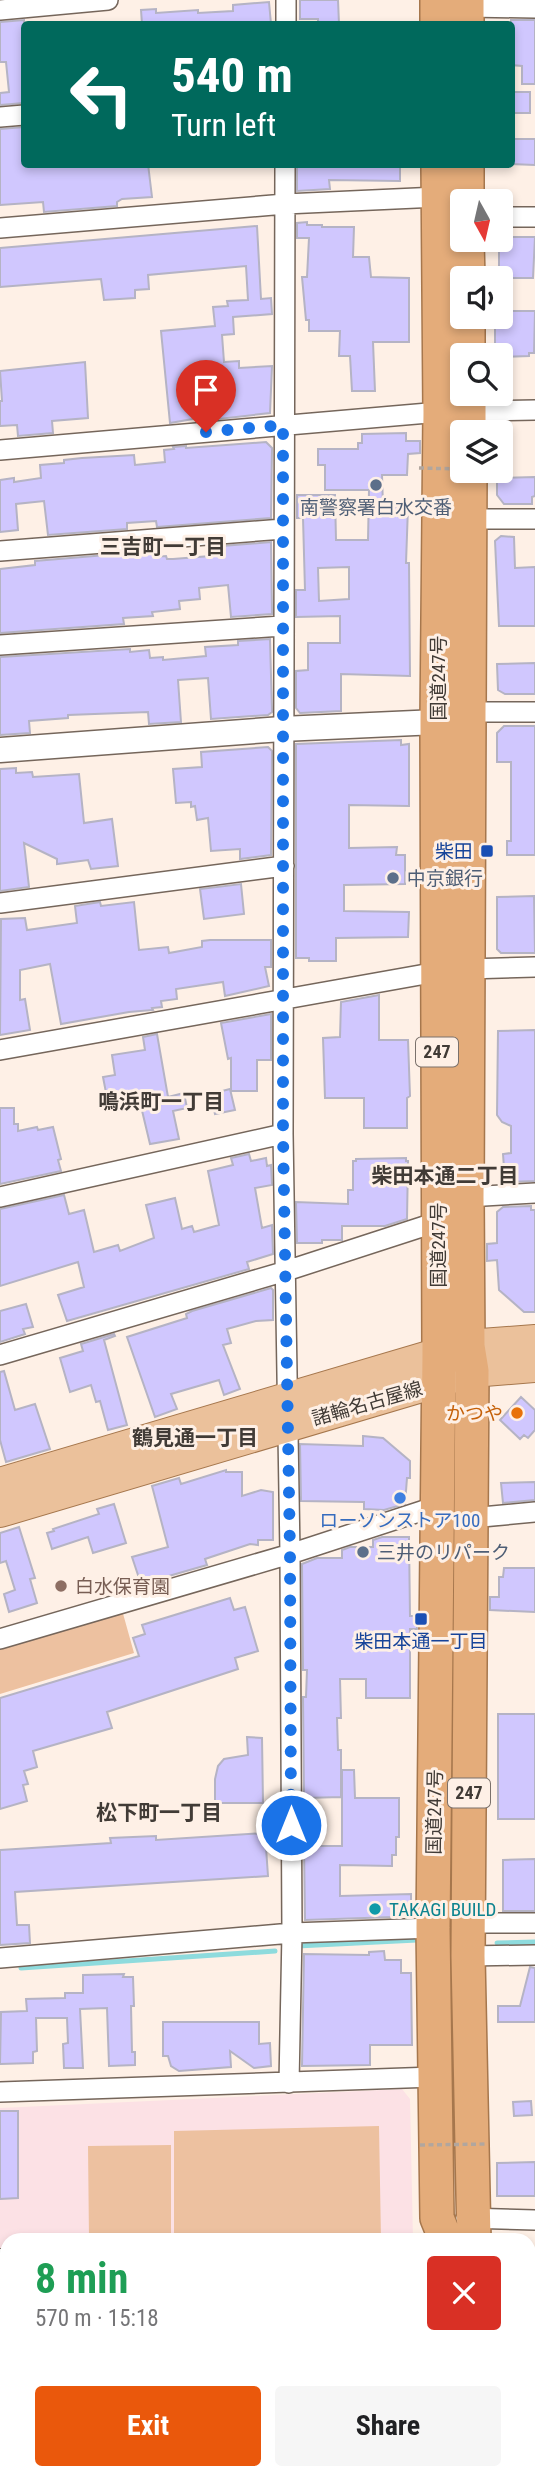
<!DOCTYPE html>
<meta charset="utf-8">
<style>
:root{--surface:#fff;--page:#f6f6f6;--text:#202124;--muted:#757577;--accent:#ea580c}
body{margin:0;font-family:"Roboto Condensed","Noto Sans JP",sans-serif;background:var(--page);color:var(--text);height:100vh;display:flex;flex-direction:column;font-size:26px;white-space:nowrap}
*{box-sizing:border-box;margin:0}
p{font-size:23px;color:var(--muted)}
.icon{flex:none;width:38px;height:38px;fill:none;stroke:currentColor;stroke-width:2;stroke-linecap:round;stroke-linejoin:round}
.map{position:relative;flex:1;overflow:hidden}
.details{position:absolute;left:0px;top:2233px;width:536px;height:247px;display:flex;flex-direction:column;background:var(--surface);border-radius:21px 21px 0 0;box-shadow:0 4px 10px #0003}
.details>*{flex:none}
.hud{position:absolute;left:21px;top:21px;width:494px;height:147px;border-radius:7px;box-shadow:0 4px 10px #0003;background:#00695c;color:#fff;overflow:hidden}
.needle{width:46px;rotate:172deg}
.buttons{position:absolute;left:450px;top:189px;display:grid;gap:14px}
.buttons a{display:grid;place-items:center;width:63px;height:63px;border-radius:7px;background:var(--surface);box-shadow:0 4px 10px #0003;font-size:35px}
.pin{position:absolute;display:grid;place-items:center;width:60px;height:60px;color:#fff;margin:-72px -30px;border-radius:50% 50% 50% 0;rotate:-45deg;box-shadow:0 0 7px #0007}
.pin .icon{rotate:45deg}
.me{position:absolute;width:77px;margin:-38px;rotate:0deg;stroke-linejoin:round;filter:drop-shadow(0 0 5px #0008)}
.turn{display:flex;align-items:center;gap:24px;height:147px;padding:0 35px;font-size:32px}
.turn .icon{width:91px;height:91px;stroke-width:2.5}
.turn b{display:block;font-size:49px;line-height:60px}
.round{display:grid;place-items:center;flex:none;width:74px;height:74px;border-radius:7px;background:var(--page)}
.headline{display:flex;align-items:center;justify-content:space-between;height:119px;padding:0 35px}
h1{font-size:42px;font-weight:700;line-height:52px;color:#1e9e55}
.action{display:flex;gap:14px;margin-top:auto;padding:14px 35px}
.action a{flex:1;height:80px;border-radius:7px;background:var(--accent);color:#fff;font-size:28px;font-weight:700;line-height:80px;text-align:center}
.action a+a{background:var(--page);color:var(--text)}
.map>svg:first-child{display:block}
.industrial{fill:#fce1e5}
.green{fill:#edc1a0}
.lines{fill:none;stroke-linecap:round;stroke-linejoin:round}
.stream{stroke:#8edbdd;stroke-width:5}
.building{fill:#d0c7fe;stroke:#b5b3c4;stroke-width:2;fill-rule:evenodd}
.service-casing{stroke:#75665b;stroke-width:12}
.minor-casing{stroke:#75665b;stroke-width:22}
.tertiary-casing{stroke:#75665b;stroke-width:27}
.primary-casing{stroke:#a6774d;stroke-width:34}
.trunk-casing{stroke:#a6774d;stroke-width:36}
.service{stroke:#fff;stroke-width:10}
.minor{stroke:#fff;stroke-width:19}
.tertiary{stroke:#fff;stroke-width:24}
.primary{stroke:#ebc19b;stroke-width:32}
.trunk{stroke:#e4ac7a;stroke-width:33}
.path-bridge{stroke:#b1a69e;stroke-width:3.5;stroke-dasharray:5 3.5;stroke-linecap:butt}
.route{stroke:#1a73e8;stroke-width:12;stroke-dasharray:0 21.6}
.service-dot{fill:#5c6f8a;stroke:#fef0e6;stroke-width:2.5}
.transit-dot{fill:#1a4fb4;stroke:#fef0e6;stroke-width:2.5}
.food-dot{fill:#e8710a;stroke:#fef0e6;stroke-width:2.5}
.shop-dot{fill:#3f7fe0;stroke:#fef0e6;stroke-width:2.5}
.education-dot{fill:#8d6e63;stroke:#fef0e6;stroke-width:2.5}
.culture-dot{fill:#0f9aa8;stroke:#fef0e6;stroke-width:2.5}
.labels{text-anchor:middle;stroke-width:6;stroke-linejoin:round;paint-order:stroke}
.shield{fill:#fef0e6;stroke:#7a716b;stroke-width:2}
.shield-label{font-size:18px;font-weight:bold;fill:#413b36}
.service-label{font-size:19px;fill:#4e5e75;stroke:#fef0e6;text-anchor:start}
.street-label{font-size:19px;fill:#413b36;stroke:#fef0e6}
.transit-label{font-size:19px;fill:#164399;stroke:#fef0e6;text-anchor:end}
.food-label{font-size:19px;fill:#c56008;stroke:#fef0e6;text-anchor:end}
.shop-label{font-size:19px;fill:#366cbe;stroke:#fef0e6}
.education-label{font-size:19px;fill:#785e54;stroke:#fef0e6;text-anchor:start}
.culture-label{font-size:19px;fill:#0d838f;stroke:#fef0e6;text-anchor:start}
.neighbourhood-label{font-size:21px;font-weight:bold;fill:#413b36;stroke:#fef0e6}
</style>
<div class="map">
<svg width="535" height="2479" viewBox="0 0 535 2479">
<rect width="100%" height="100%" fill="#fef0e6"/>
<path class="industrial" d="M402,2089L410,2099L413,2240H7V2473H416V2479H0V2108Z"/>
<path class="green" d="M122,1610L134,1653L0,1694V1645Z
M379,2126L381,2240H174V2131Z
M171,2145V2240H89L88,2146Z"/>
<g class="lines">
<path class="stream" d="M497,1943L535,1942
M297,1946L417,1940
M21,1968L275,1951"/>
</g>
<path class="building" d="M300,0H338L339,24H318V19H300Z
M269,2L271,24H142L141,10L156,9V13L198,10V13L233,11V5Z
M24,20V103L0,105V93L9,92L6,62H0V22Z
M511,20H535V84H522V66L511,65Z
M511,92H530V113H511Z
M24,127V164H148L152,197L122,199L117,202V206L44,212L43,202L0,205V129Z
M511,139H535V165L511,164Z
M327,164H400V181L329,180L330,189L297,191V167Z
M307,222V225H322V227H354L353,257H369L371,277L409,278V342H373L375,391H352L350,356H339L340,331H309V320H306L302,277H307L309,238H297V223Z
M257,226L261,299L271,298L272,314L233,317L234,334L222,335L224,362L239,361V368L272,366L270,413L210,420V416L170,423L161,331L215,326L213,307L228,306L227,301L248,300L246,266L148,275L149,289L135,290V298L104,300L101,279L0,287V248Z
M500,237H535L533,278H499V240Z
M500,311H535L534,353H529V356L503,357V348H495V317H500Z
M85,362L88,418L52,421L53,433L18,436L17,425L0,426V401H2L0,371Z
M406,433V441H420V453L408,454L407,475H382L383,506L408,507L406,563H409L410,676L341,674V711L300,713L296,708V671L308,670V643H340V616L296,617V590H305L303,518H297V495H335L336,540H368L369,490H325V465H318V449H358V443H362V434ZM349,567V599L319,601L318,568Z
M266,442L272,448L271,518L157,527L156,521L127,523V529L48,535L44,501L16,504L18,530L0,532V480L14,478V482L41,478L40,465L64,463V460L82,458L134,455L135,465L165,462L164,450L174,449L173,447L186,446V448Z
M535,477V496L532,497V504H504L497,495V478Z
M501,536L514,537L515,568L535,567V626H499L495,541Z
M271,542L272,614L231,617L228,585L199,588L200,599L179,601L180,609L152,612L153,616L123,618L124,624L0,633V569L35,565V561L153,551L154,557L166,556L167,559H173L223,555L222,546Z
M270,639L272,712L268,715L211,719L208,678L178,680L181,722L149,724L148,712L68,715V718L29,721L30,733L0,735V657L130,649V652L149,650L150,658L163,657V660L206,656L205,647L238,645V641Z
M535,663V694H505L498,690L497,664Z
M504,726H535V855H507V841H511V762H497V733Z
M401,740V745L409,744V806L349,805V848L397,847L396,855H405V884L344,885V911L409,912L408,937L336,938V961H309V958H296V744Z
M268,747L272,751L271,855L240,859V849L211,851L208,818L197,820L195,806L191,807V802L176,803L173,769L202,767L201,752Z
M16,768V773L32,772L33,777L79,774L84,823L112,819L118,866L91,869L88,860L57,864V859L24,843L29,887L0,891V769Z
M241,884L244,914L204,919L200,889Z
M534,896L535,953H501L497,949V897Z
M100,902L101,906L134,902L139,950L168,947L169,953L202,947V941L210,940H271V967H265L269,986L225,996L223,982L176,989L177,999L161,1001L162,1007L152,1008L153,1010L129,1012L61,1024L50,964L20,970V1000L25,999L30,1030L0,1035L1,919L25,918L27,930L77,923L75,906Z
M379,995V1040H408L410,1096L407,1098V1128H364V1098H325L323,1038L340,1037L341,1002Z
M271,1014V1060H257V1091H231V1058L228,1059L221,1023Z
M535,1030V1181L505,1182L503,1154L511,1153V1126L502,1122L497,1115L498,1031Z
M157,1034L168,1097L184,1093L187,1108L173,1111L179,1139L150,1144L139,1098L108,1103L103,1077L115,1075L112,1055L145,1050L143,1037Z
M230,1089L235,1110L215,1114L210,1094Z
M0,1108H14V1124H18V1131L37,1127L38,1130L53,1127L61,1159L58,1160L61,1171L0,1184Z
M249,1154L251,1161L266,1158L267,1166L271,1165L272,1185L255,1188L262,1228L272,1225L273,1254L247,1262L249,1269L67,1321L58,1295L84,1287L78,1262L0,1286V1209L64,1195L69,1214L84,1210L94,1252L118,1245L120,1251L154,1238L146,1205L175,1198L182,1229L192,1226L194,1232L219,1225L208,1171L233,1165L231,1158Z
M406,1158V1161H408L407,1219L385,1226H342V1240H322V1243H297L296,1202L348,1204V1190H353V1161H356V1159Z
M531,1206V1210H535V1312H524L499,1290L497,1260L487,1261V1244L497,1243V1212L503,1207Z
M271,1288L273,1290V1320L256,1321L227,1329L231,1343L223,1345L240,1389L224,1395L219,1380L171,1394L177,1409L155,1417L127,1337L187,1318L186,1314L192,1311Z
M26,1304L33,1327L23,1329L25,1334L0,1342V1311Z
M114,1334L115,1336L104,1340L127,1425L108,1430L100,1401L96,1402L91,1385L70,1392L60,1358L83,1351L81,1344Z
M4,1371L15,1410L35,1404L50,1449L6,1462L0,1440V1372Z
M521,1397L535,1410V1430L528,1438L524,1435L520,1439L500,1420Z
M363,1436L383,1438L410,1461V1478H407L405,1504L384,1510L364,1509V1502L301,1501L300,1444L363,1446Z
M226,1470V1472H242V1496L261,1490L273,1492V1540H258V1545L250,1544L205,1559L207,1565L141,1584L132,1557L168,1547L152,1486L179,1478L181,1484Z
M535,1482V1500L503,1503L501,1483Z
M114,1504L126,1543L93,1553L88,1537L52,1549L47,1533L54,1531L53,1529L99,1514L97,1509Z
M19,1527L35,1578L30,1579L37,1603L9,1612L4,1594L15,1590L6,1561L0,1563V1533Z
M382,1537H409L410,1616H417V1629H410V1698H366V1679H340L341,1718H337L338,1750H341V1797L304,1798L303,1697H306L307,1670H303L302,1564L317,1558H342V1550L350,1547H373V1540Z
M504,1568H535V1612L490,1610V1597H499V1577H503Z
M230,1598L234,1610L245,1607L258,1651L235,1658L238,1669L107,1712L112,1728L33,1751L37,1767L24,1771L28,1784L23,1785L27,1801L0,1809V1698L139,1656L133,1638L145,1634L142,1625Z
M498,1714H535V1819H498Z
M247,1737L262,1738L263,1803H215V1779L218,1766L224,1759L248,1755Z
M342,1770H354L355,1798H399V1837H396V1855H392V1866L340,1865V1896L411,1894V1911L394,1912V1917L305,1920L304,1846H342Z
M265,1833L268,1876L15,1892L17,1925H29L30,1943L0,1945V1850L111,1843L110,1838L156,1836V1840Z
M535,1859V1911H503V1860Z
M384,1951L385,1960H401V1973H411L412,2045H370V2065L302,2066L304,1954L369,1955V1952Z
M530,1967L535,1968V2022H498V2006H520Z
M124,1974L123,1977H133L134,2006H131L132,2052H135V2065L109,2066L107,2008L80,2009L83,2068H64L63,2044L68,2043L67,2018H36L37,2051L33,2052V2063L0,2064L1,2012L27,2011L26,1999L65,1998V1993H83V1975Z
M163,2022H259V2044L270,2043L271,2066L254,2068L230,2051L231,2067L179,2071L171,2066L168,2056H163Z
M531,2101L532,2115L514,2116L513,2102Z
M0,2111H18V2198L0,2199Z
M535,2162V2196H497V2163Z"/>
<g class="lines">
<g class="service-casing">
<path id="service" d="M0,2254H7
M78,2473V2479"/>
</g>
<g class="minor-casing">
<path id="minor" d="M467,7L535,8
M0,10L108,0
M286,24V0
M0,117L24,115
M285,164L283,1134L290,1554L292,1933L289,2083
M500,217H535
M0,228L285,204L438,197
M0,450L440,412L535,410
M470,519H535
M0,551L283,529
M0,645L282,626
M469,712H535
M0,903L284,866
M0,1050L437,972L467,969L535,967
M0,1197L283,1134
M467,1197L535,1193
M0,1355L286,1271L437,1222
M471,1518L535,1512
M0,1639L290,1554L437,1506
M468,1923H535
M468,1956L535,1955
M0,1958L292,1933L433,1928
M0,2092L434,2077
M466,2218L535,2220"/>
</g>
<g class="tertiary-casing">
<path id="tertiary" d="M0,750L282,729L437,722L453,717"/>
</g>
<g class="primary-casing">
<path id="primary" d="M0,1484L439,1354L468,1346L535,1341
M0,1511L472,1371L535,1366"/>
</g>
<g class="trunk-casing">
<path id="trunk" d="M437,0V24
M467,0V24
M438,164L440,412L437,722L439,1354L433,1928L437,2218L446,2240
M467,164V201
M467,240L468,278
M468,317V355
M469,394V432
M470,471L467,1197L468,1346L472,1371L468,1956L474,2240
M445,2479V2473
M475,2479V2473"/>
</g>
<use href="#service" class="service"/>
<use href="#minor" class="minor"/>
<use href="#tertiary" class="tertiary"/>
<use href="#primary" class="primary"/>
<use href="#trunk" class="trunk"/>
<path class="path-bridge" d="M419,468L462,469
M420,2145L488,2144"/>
</g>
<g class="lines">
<path class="route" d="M206,432L283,425V1134L290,1554L291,1825"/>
</g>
<g class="service-dot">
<circle cx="376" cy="485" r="7"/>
<circle cx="393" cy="878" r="7"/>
<circle cx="363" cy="1552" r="7"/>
</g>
<g class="transit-dot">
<rect x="480" y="844" width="14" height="14" rx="3.5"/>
<rect x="414" y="1612" width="14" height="14" rx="3.5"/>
</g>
<circle class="food-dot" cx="517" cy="1413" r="7"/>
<circle class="shop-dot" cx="400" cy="1498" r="7"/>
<circle class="education-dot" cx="61" cy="1586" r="7"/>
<circle class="culture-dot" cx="375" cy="1909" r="7"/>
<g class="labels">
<g class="shield">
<rect x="416" y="1037.5" width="42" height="29" rx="5"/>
<rect x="448" y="1778.5" width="42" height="29" rx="5"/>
</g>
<g class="shield-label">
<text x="437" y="1058">247</text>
<text x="469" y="1799">247</text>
</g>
<g class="service-label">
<text x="376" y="514" text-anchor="middle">南警察署白水交番</text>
<text x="407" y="885">中京銀行</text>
<text x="377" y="1559">三井のリパーク</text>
</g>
<g class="street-label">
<text transform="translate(438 678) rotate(-90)" y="7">国道247号</text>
<text transform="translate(438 1245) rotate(-90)" y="7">国道247号</text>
<text transform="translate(367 1403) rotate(-16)" y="7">諸輪名古屋線</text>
<text transform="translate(434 1812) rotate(-89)" y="7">国道247号</text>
</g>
<g class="transit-label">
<text x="473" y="858">柴田</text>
<text x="421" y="1648" text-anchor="middle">柴田本通一丁目</text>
</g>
<g class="food-label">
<text x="503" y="1420">かつや</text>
</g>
<g class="shop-label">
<text x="400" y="1527">ローソンストア100</text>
</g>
<g class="education-label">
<text x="75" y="1593">白水保育園</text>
</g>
<g class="culture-label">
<text x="389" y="1916">TAKAGI BUILD</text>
</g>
<g class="neighbourhood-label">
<text x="163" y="554">三吉町一丁目</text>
<text x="161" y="1109">鳴浜町一丁目</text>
<text x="445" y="1183">柴田本通二丁目</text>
<text x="195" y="1445">鶴見通一丁目</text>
<text x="159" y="1820">松下町一丁目</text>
</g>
</g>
</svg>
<div class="buttons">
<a><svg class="needle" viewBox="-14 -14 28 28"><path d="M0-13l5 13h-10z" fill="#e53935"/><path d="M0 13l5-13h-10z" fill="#757577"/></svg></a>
<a><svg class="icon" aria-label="sound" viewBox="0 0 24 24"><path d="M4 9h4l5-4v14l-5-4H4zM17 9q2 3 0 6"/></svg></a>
<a><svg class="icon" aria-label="search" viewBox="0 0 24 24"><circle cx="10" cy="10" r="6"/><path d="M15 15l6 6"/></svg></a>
<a><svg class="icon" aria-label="layers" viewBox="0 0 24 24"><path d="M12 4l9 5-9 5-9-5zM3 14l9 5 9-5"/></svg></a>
</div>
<div class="pin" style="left:206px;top:432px;background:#d93025"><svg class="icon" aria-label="arrive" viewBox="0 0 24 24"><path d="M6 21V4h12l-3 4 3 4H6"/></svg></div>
<svg class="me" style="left:291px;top:1825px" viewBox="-20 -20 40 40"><circle r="17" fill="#1a73e8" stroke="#fff" stroke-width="3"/><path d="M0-11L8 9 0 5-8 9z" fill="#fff"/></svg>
<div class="hud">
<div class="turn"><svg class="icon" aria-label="left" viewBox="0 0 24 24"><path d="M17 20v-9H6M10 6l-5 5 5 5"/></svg><div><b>540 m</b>Turn left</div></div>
</div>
<section class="details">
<div class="headline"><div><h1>8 min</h1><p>570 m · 15:18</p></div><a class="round" style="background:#d93025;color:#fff"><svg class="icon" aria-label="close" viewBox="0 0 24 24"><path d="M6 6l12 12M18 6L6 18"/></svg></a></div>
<div class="action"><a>Exit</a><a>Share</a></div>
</section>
</div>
